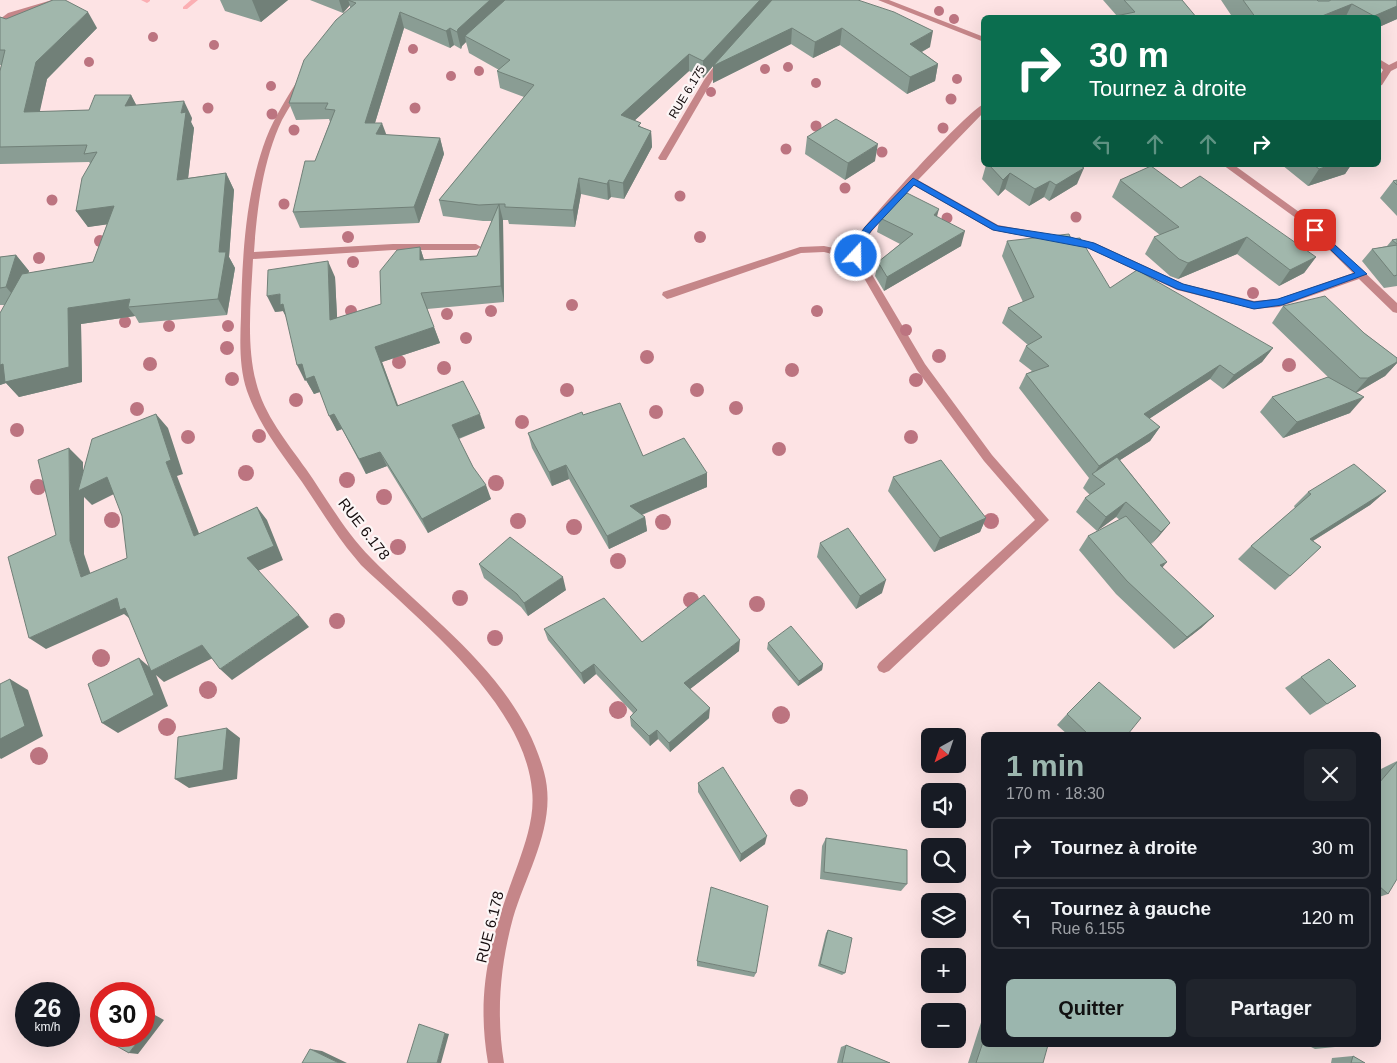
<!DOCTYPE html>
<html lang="fr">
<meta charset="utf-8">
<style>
:root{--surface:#171b24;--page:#20242c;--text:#f1f3f6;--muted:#9ea1a6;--line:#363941;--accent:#9bb6ae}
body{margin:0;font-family:Helvetica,sans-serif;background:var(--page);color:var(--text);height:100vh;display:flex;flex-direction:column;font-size:19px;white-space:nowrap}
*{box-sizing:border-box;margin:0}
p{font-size:16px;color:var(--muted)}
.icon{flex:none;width:28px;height:28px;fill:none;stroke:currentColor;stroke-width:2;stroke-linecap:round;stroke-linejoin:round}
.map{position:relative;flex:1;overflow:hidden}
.sheet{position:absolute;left:981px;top:732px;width:400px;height:315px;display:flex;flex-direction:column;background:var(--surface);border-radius:8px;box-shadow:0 5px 20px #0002}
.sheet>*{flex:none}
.guide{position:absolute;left:981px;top:15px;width:400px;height:152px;border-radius:8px;box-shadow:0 5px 20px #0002;background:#0b6e4f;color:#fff;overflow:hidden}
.needle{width:32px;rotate:220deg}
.buttons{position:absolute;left:921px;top:728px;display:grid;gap:10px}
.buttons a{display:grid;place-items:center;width:45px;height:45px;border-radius:8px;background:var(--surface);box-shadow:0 5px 20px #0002;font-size:25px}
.speed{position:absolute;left:15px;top:982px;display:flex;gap:10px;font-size:25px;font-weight:700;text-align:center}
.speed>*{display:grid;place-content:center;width:65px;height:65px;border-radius:50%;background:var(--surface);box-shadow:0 5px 20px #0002;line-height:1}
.speed small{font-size:12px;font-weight:400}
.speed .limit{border:8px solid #d22;background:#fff;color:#111}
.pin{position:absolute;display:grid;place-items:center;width:42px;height:42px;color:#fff;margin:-21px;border-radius:10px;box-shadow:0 2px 8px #0006}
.me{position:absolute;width:55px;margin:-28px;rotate:21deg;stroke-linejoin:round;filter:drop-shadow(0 0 4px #0008)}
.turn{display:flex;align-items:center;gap:18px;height:105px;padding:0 25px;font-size:22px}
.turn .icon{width:65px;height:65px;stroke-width:2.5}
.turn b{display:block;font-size:35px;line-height:42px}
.lanes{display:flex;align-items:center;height:48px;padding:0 25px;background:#0003;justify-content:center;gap:25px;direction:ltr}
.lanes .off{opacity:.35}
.round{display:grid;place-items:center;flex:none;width:52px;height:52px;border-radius:8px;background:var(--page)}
.head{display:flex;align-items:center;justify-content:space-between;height:85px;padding:0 25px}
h1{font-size:30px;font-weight:700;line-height:38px;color:var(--accent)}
.button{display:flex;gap:10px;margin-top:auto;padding:10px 25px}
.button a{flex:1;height:58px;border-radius:8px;background:var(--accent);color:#111;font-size:20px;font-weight:700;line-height:58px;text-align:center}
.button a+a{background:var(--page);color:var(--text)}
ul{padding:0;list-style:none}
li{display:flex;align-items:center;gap:15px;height:62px;margin:0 10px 8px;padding:0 15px;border:2px solid var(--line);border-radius:8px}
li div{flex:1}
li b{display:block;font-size:19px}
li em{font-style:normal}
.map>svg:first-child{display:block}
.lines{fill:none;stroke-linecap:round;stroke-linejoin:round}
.stream{fill:#fbafb3;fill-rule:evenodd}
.minor{fill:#c58689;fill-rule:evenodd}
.tree{fill:#bc7480}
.wall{fill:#8a9d94}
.shaded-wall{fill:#718078}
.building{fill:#a1b7ac;stroke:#718078}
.route{fill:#1a73e8;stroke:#114b97}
.labels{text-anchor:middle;stroke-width:4.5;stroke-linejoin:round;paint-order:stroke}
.far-street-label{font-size:12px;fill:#170e0f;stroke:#fcf6f6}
.street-label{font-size:15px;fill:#170e0f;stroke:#fcf6f6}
</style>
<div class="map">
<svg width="1397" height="1063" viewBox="0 0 1397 1063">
<rect width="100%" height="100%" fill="#fde3e4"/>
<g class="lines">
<path class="stream" d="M141,0H150V1L147,3Z
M191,0H198L187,9H183V7Z"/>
<path class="minor" d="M52,0H65L14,17L0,25V19L8,13Z
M878,0H889L984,37V42Z
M720,58L727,60L712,81L666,160H660L658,158L704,80Z
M1379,59L1389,65L1397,61V68L1391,71L1382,85L1379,86V77L1383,70L1379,66Z
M300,80L304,83C297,95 289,107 282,120C263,160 257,208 254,252L393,244H476L481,247L476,250H393L253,259C251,299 246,344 256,382C264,415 287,442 306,469C327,499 345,532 371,558C435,623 519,680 544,772C558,823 527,871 513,918C500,966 496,1014 504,1063H488C475,987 492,934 518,864C526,841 535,815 532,790C524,703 421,622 361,565L347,548C331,527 317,504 302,482C282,454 259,425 247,391C239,367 240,341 241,316C242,260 245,201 263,147C271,123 283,104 296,83Z
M984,104V112L918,180L998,225L1095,243L1184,284L1254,301L1278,299L1353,273L1300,221L1223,165H1234L1306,217L1397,303V313L1393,312L1359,279L1279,307L1254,309L1177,290L1088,248L992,230L913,185L872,231L863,243L861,256L925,364L992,455L1049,520L889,671L884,673L879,671L877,667L879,663L1035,520L984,461L917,370L853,259L824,252L801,253L671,298L667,299L662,295L663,292L800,247L824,246L852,252C852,248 852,244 854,241C866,222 968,110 984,104Z"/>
</g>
<g class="tree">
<circle cx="939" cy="11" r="5"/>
<circle cx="954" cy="19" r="5"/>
<circle cx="153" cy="37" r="5"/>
<circle cx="214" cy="45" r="5"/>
<circle cx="413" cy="49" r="5"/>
<circle cx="89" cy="62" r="5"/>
<circle cx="788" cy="67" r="5"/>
<circle cx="765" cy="69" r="5"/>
<circle cx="479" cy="71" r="5"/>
<circle cx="451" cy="76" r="5"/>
<circle cx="957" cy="79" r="5"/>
<circle cx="816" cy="83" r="5"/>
<circle cx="271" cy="86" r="5"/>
<circle cx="711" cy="92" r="5"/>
<circle cx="951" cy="99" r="5.5"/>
<circle cx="208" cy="108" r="5.5"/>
<circle cx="415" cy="108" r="5.5"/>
<circle cx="272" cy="114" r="5.5"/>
<circle cx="816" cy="126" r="5.5"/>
<circle cx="943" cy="128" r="5.5"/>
<circle cx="294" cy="130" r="5.5"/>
<circle cx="786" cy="149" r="5.5"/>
<circle cx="882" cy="152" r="5.5"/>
<circle cx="845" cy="188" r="5.5"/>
<circle cx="680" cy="196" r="5.5"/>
<circle cx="52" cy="200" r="5.5"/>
<circle cx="284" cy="204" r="5.5"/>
<circle cx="1076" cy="217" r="5.5"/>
<circle cx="947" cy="218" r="5.5"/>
<circle cx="348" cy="237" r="6"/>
<circle cx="700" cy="237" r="6"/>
<circle cx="100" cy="241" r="6"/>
<circle cx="39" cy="258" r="6"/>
<circle cx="353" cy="262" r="6"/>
<circle cx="1253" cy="293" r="6"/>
<circle cx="572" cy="305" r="6"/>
<circle cx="351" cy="311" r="6"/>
<circle cx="491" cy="311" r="6"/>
<circle cx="817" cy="311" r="6"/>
<circle cx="447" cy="314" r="6"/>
<circle cx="125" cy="322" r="6"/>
<circle cx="169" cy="326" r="6"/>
<circle cx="228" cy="326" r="6"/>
<circle cx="906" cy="330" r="6"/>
<circle cx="466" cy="338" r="6"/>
<circle cx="227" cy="348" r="7"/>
<circle cx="939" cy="356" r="7"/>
<circle cx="647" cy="357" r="7"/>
<circle cx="399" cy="362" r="7"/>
<circle cx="150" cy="364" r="7"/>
<circle cx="1289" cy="365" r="7"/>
<circle cx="444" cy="368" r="7"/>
<circle cx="792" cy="370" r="7"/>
<circle cx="232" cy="379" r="7"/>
<circle cx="916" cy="380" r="7"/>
<circle cx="567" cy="390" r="7"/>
<circle cx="697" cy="390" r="7"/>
<circle cx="296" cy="400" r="7"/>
<circle cx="736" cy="408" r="7"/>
<circle cx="137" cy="409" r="7"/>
<circle cx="656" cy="412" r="7"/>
<circle cx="522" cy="422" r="7"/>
<circle cx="17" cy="430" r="7"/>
<circle cx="259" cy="436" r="7"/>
<circle cx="188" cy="437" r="7"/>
<circle cx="911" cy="437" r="7"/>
<circle cx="779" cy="449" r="7"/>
<circle cx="246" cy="473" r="8"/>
<circle cx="347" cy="480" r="8"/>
<circle cx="496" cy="483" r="8"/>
<circle cx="38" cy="487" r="8"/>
<circle cx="384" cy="497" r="8"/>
<circle cx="112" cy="520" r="8"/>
<circle cx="518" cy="521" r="8"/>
<circle cx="991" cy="521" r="8"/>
<circle cx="663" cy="522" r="8"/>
<circle cx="574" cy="527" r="8"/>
<circle cx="398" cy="547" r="8"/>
<circle cx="618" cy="561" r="8"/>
<circle cx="460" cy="598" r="8"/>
<circle cx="691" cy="600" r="8"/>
<circle cx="757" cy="604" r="8"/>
<circle cx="337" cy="621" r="8"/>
<circle cx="495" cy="638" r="8"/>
<circle cx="101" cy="658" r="9"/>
<circle cx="208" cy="690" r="9"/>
<circle cx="618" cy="710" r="9"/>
<circle cx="781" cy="715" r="9"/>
<circle cx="167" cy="727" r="9"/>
<circle cx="39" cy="756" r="9"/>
<circle cx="799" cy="798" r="9"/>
</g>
<path class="wall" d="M220,0H288L261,22L225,11Z
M310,0H858L930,47L922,52L938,64L935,81L907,94L840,45L813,58L791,44L713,83V66L703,78L689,71L635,120L641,127L651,131L652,147L624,199L611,197L608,200L581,194L575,227L509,224L508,220H503L504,302L427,309L440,343L382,362L398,405L485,428L459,439L473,467L491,499L428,533L387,466L366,474L342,429L337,431L320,392L314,394L306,380L305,381L286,317L283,311L275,312L335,277L337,318L381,304L420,247L424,260L477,256L492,221H483L443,216L439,200L524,97L500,88L497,71L499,70L469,53L466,42L462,46L461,49L454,45L450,48L404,28L375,123L386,135L440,138L444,154L419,223L300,228L293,212L315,161L330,122L329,119L296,120L289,103L350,8V5L343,13Z
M1103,0H1182L1197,18L1117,16Z
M1221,0H1397V19L1379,27V18H1233Z
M0,17L6,19L97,28L47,79L39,112L89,110L131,95L136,105L192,118L191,122L194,128L188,178L226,173L234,190L229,257L235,268L227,315L139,323L135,316L81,324L82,382L19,397L6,383L0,385V313L5,305H0V257L16,255L29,271L28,273L93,262L107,224L88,227L76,211L90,163L89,162L0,164V71L1,65H0Z
M807,137L875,161L845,180L805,154Z
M986,165H1079L1077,184L1049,201L1044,197L1029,206L1005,189L998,196L982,179Z
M1282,165H1351L1345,174L1308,186Z
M1120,180L1181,188L1316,257L1304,273L1279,286L1237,254L1178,279L1170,276L1145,254L1154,237L1160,235L1112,197Z
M1397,180V216L1380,198L1393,181Z
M937,217L961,246L884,291L875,276L878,262L900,244L877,232L880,218Z
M1071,239L1110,288L1273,348L1262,362L1223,389L1210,379L1149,419L1160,427L1150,441L1120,460L1170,523L1159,536L1151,544L1162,568L1214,616L1201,628L1174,649L1116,594L1079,550L1088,536L1120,520L1116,517L1097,531L1076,512L1085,498L1090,495L1083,488L1089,478L1019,388L1026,374L1032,371L1019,361L1026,346L1028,345L1002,323L1008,308L1023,302L1002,256L1007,241Z
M1397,239V286L1384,288L1362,261L1372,249L1387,246L1392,240Z
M1283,306L1364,333L1397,358V363L1385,376L1356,393L1350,413L1283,438L1260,412L1272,397L1328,377L1272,323Z
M583,415L643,456L707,473V487L642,515L645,517L647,531L609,549L569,479L552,486L532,448L528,433Z
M893,477L986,518L980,532L934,552L888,491Z
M1386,491L1370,505L1313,541L1321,547L1275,590L1238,559L1251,546L1295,508L1294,506L1308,492Z
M820,543L882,593L856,609L817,557Z
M479,564L566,590L528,616L521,607L484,578Z
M544,629L642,642L739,651L690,689L709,718L670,752L658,739L650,746L631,726L630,717L633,713L596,674L584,684L548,640Z
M768,643L823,664L822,670L798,686L767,649Z
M1301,677L1356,686L1310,715L1285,688Z
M1067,714L1128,734L1129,735H1068L1057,725Z
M1397,761L1388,894L1379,897V770Z
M698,783L765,844L740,862L698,792Z
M826,838L907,884L901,891L820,879L822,846Z
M828,930L845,973L842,975L818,966L826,933Z
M697,961L756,973L754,977L697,966Z
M984,1013V1045L1043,1063H968Z
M846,1045L890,1063H837L841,1047Z
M1307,1045H1336L1335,1047L1315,1049Z
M1353,1056L1365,1063H1331L1332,1058Z"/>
<path class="shaded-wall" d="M252,0H288L261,22Z
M339,0H354H348L350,5L343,13Z
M490,0H511L465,36L466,42L462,46L461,49L457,32L458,29Z
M760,0H774L792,28L791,44L713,83V66L703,78V61Z
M1352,4L1345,18H1317Z
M1397,6V19L1379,27V18H1374V16Z
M88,12L97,28L47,79L36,129L24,112L36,62Z
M400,12L404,28L370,139L365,123Z
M450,28L454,45L450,48L446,31Z
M842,28L840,45L813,58L815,42Z
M933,31L930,47L906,60L910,44Z
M689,54V71L622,132L621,115Z
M938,64L935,81L907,94L910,77Z
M131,95L140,112L125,106Z
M184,101L192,118L191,122L194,128L186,196L177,180L181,113Z
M382,123L388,139L376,134Z
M651,131L652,147L624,199L623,183Z
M440,138L444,154L419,223L414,207Z
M878,144L875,161L845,180L848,163Z
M1331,165H1351L1345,174L1308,186L1319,169Z
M1084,168L1077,184L1049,201L1056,185Z
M226,173L234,190L229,257L235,268L227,315L218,299L219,252Z
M1010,173L1005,189L998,196L1003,180Z
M579,178L581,194L575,227L573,210Z
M609,180L611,197L608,200L607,184Z
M1050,181L1044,197L1029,206L1035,189Z
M499,204L503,220L504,302L501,286Z
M114,206L125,222L88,227L76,211Z
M939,209L935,224L934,215Z
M965,231L961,246L884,291L887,277Z
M1247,237L1237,254L1178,279L1188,263Z
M420,247L425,263L420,260Z
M16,255L29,271L20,303L6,287Z
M1316,257L1304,273L1279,286L1290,270Z
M328,261L335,277L338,335L330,320Z
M280,294L288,310V320L283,311L275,312L267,296Z
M130,299L128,307L135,316L81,324L82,382L19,397L6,383L0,385V365L68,308Z
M434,327L440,343L382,362L403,420L397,406L375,347Z
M1273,348L1262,362L1223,389L1234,375Z
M1397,362V363L1385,376L1354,394L1368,378Z
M302,364L314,376L322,391L314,394L306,380L305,381L297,365Z
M1220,365L1210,379L1135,428L1144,414Z
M1364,397L1350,413L1283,438L1297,422Z
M156,414L168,428L183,474L177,476L205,549L194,536L166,462Z
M334,414L342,429L337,431L329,416Z
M480,414L485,428L457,439L452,425Z
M1160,427L1150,441L1095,476L1093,475L1099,466Z
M69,448L83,462V488L107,477L120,491L92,505L84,497V554L96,590L81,577L70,541Z
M380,452L387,466L366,474L359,459Z
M566,465L569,479L552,486L549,472Z
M707,473V487L631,519L630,506Z
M486,485L491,499L428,533L422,519Z
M1386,491L1370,505L1295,552L1310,539Z
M1126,502L1116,517L1097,531L1106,517Z
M257,507L267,520L283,560L258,571L247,558Z
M645,517L647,531L609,549L607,536Z
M986,518L980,532L934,552L940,538Z
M1170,523L1159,536L1150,546L1161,532Z
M1167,562L1156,575L1160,565Z
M563,577L566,590L528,616L524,603Z
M886,580L882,593L856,609L860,596Z
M117,598L131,611L134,622L124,614L46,649L29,638Z
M299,615L309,627L232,680L220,669Z
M1214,616L1201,628L1174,649L1187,637Z
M740,640L739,651L685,693L684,683Z
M202,645L215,657L164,682L156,675L168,706L118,733L102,723L139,658L153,670Z
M594,664L596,674L584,684L581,673Z
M823,664L822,670L798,686L799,681Z
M10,679L28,690L43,736L1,759L0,758V739Z
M710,708L709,718L670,752L669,743Z
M227,728L240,738L237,779L189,788L175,779Z
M657,730L658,739L650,746L649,736Z
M767,836L765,844L740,862L741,854Z
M144,1009L164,1020L138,1054L129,1053L142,1036H144Z
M445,1033L449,1034L441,1063H437Z
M310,1049L322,1051L347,1063H339Z"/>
<path class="building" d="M53,0H65L88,12L36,62L24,112L89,110L95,95H131L125,106L184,101L181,113L186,112L177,180L226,173L219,252H226L218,299L128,307L130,299L68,308L69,367L5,382L3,364L0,365V313L22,274L93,262L114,206L76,211L82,178L97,152L84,154L87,145L0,147V71L5,50H0V17L6,19Z
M348,0H490L458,29L457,32L450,28L446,31L400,12L365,123H382L376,134L440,138L414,207L293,212L305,161H315L335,110L325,109L328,103H289L304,60L336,20L356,3Z
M505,0H760L703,61L689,54L621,115L641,123L638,126L651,131L623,183L609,180L607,184L579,178L573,210L505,207V204H499L501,286L421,293L434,327L375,347L397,406L463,381L480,414L452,425L473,467L486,485L422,519L380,452L359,459L334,414L329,416L314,376L306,379L302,364L297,365L283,304L280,305V294L267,296L268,270L328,261L330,320L381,304L380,271L397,250L420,247V260L477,256L499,204L479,205L439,200L534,85L497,71L510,60L465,36Z
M772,0H858L894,12L933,31L910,44L938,64L910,77L842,28L815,42L792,28L713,66Z
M1124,0H1182L1197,18H1106L1135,12Z
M1243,0H1317L1318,1H1329L1331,0H1397V6L1374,16L1352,4L1317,18H1256Z
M836,119L878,144L848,163L807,137Z
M989,165H1079L1084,168L1056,185L1050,181L1035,189L1010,173L1003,180Z
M1314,165H1331L1319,169Z
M1151,166L1181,188L1200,176L1316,257L1290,270L1247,237L1188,263L1179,259L1154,237L1179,227L1120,180Z
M1397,180V185L1393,181Z
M907,193L939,209L934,215L965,231L887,277L878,262L913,234L880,218Z
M1069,234L1071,239L1080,238L1110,288L1137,270L1273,348L1234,375L1220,365L1144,414L1160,427L1099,466L1026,374L1049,366L1026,346L1042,337L1008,308L1034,297L1007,241Z
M1397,239V244L1392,240Z
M1397,245V275L1394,276L1372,249Z
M16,255L6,287L0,288V257Z
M1325,296L1364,333L1397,358V362L1368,378H1360L1283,306Z
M1328,377L1364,397L1297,422L1272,397Z
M620,403L643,456L684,438L707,473L630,506L645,517L607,536L566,465L549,472L528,433L582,412L583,415Z
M156,414L171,460L166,462L194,536L257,507L274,546L247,558L299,615L220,669L202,645L151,671L125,608L120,610L117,598L29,638L8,557L56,535L38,460L69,448L70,541L81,577L127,558L122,516L107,477L78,491L92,439Z
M1117,457L1170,523L1161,532L1126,502L1106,517L1085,498L1105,484L1092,474Z
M941,460L986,518L940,538L893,477Z
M1354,464L1386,491L1310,539L1321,547L1290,576L1251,546L1311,494L1308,492Z
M1126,516L1167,562L1160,565L1214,616L1187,637L1127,581L1088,536Z
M848,528L886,580L860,596L820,543Z
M510,537L563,577L524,603L517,594L479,564Z
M704,595L740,640L684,683L710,708L669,743L657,730L649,736L630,717L637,710L594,664L581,673L544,629L604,598L642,642Z
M791,626L823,664L799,681L768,643Z
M139,658L154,695L102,723L88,684Z
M1329,659L1356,686L1327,704L1301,677Z
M10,679L25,726L0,739V684Z
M1099,682L1141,718L1128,734L1129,735H1089L1067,714Z
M227,728L223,770L175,779L178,737Z
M1397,762V879L1388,894L1379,886V783Z
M723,767L767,836L741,854L698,783Z
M826,838L907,850V884L824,872Z
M711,887L768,906L756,973L697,961Z
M828,930L852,938L845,973L820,964Z
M144,1012L155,1018L144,1033Z
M419,1024L445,1033L437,1063H407Z
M106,1036H142L129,1053L104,1039Z
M984,1039V1045H1048L1043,1063H976Z
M846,1045L890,1063H842Z
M310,1049L339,1063H302Z
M1353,1056L1365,1063H1351Z"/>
<path class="route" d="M913,178L998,226L1070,237L1094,243L1183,284L1254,302L1278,299L1355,273L1312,232L1310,230L1315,227L1367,274L1282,305L1254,309L1177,289L1088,248L993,230L914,185L871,231L863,243L860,258H853L854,243L865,227Z"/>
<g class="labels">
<g class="far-street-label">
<text transform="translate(687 92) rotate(-59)" y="4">RUE 6.175</text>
</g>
<g class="street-label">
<text transform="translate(364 529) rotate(52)" y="5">RUE 6.178</text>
<text transform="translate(490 927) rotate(-76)" y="5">RUE 6.178</text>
</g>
</g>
</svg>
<div class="buttons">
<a><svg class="needle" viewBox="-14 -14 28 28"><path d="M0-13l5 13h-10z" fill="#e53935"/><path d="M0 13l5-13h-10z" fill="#9ea1a6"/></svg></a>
<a><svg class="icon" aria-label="sound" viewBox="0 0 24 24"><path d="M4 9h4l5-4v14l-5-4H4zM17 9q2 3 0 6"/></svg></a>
<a><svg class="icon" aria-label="search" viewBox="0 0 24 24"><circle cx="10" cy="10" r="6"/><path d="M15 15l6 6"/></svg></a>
<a><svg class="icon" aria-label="layers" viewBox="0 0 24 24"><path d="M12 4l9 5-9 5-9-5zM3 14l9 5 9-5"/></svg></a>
<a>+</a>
<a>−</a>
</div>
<div class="speed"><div>26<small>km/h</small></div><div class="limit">30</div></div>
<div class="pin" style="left:1315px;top:230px;background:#d93025"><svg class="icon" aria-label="arrive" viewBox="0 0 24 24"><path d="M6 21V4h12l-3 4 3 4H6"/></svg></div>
<svg class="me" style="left:856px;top:256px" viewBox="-20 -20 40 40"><circle r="17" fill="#1a73e8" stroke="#fff" stroke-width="3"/><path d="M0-11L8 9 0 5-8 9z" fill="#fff"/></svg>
<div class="guide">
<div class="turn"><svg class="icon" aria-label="right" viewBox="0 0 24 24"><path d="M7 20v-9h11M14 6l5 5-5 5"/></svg><div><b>30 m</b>Tournez à droite</div></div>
<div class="lanes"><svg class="icon off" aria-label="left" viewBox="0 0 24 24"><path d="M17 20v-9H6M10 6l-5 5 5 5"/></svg><svg class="icon off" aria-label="ahead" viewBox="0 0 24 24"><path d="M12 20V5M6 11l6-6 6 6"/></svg><svg class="icon off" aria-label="ahead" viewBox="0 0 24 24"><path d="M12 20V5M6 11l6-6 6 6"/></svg><svg class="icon" aria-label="right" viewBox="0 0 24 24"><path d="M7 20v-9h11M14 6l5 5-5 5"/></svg></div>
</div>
<section class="sheet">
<div class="head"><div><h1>1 min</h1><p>170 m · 18:30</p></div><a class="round"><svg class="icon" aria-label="close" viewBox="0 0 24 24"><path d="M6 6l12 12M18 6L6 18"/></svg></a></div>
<ul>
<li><svg class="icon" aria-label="right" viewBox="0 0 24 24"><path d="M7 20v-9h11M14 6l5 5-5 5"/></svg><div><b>Tournez à droite</b></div><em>30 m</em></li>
<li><svg class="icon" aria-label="left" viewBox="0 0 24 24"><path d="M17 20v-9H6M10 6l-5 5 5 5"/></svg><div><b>Tournez à gauche</b><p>Rue 6.155</p></div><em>120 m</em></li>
</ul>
<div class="button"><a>Quitter</a><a>Partager</a></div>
</section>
</div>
